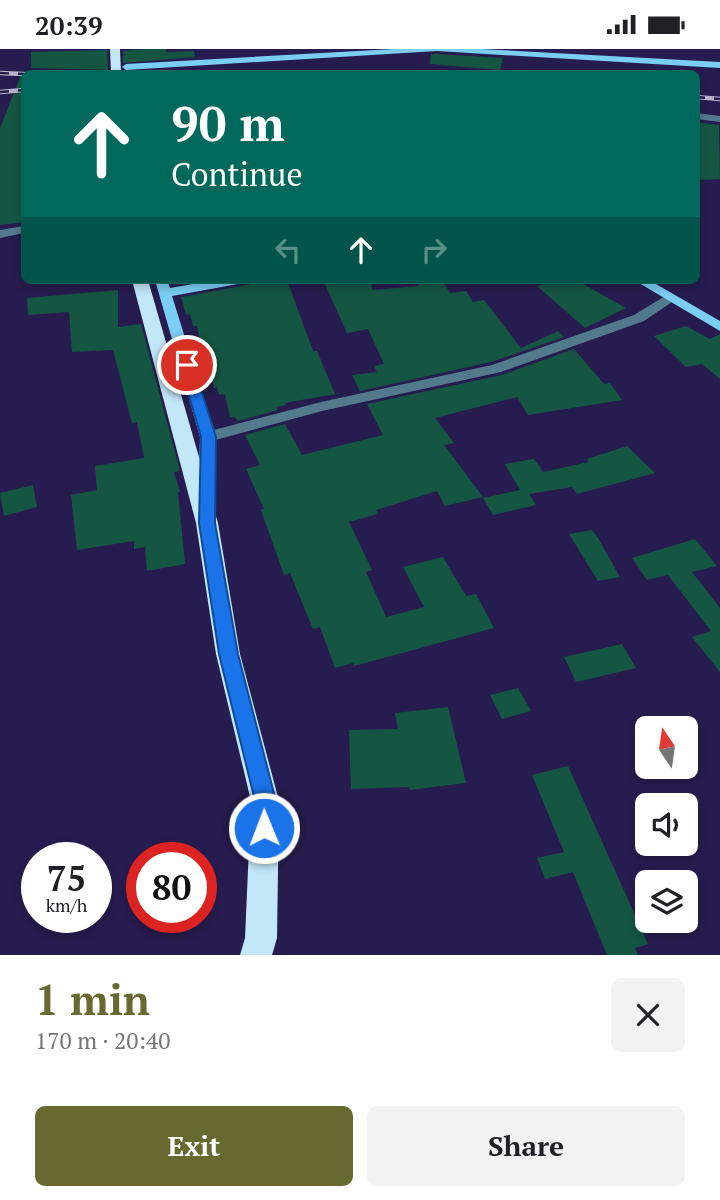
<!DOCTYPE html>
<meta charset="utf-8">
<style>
:root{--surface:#fff;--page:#f2f2f2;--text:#202124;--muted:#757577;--accent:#686831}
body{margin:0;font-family:"PT Serif",serif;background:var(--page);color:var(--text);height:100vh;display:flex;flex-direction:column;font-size:26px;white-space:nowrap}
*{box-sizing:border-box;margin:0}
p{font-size:23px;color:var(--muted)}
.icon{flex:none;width:38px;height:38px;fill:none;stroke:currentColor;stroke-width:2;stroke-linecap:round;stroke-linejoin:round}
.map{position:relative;height:906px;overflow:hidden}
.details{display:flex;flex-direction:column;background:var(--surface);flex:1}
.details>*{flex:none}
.top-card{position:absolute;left:21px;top:21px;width:679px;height:214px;border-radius:10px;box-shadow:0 4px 10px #0003;background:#00695c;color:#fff;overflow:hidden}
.needle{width:46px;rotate:347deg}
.fabs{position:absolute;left:635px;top:667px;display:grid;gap:14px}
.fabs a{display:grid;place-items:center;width:63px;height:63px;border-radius:10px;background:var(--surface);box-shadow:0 4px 10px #0003;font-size:35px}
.speed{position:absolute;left:21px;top:793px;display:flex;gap:14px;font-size:35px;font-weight:700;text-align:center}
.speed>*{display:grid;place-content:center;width:91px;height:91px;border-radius:50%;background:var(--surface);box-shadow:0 4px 10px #0003;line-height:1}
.speed small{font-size:18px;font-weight:400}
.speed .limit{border:10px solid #d22;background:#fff;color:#111}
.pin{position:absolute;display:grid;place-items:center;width:60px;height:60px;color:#fff;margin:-30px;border:4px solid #fff;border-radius:50%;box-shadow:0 2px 7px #0007}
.me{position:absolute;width:77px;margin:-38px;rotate:359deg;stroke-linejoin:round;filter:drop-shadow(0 0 5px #0008)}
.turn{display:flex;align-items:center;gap:24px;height:147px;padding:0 35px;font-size:32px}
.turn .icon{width:91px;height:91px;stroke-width:2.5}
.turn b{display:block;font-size:49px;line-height:60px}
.lanes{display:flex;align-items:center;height:66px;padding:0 35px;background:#0003;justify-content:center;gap:35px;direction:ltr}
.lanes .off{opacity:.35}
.round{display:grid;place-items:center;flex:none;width:74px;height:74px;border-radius:10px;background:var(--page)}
.head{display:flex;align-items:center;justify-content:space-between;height:119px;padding:0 35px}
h1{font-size:42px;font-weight:800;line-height:52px;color:var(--accent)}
.cta{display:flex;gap:14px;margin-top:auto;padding:14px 35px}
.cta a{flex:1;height:80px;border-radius:10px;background:var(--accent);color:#fff;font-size:28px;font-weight:800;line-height:80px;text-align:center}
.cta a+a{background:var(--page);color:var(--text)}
.status{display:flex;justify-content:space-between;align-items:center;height:49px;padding:0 35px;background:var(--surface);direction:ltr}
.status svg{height:19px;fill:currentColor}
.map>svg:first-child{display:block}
.building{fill:#155643}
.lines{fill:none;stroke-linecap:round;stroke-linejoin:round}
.minor{fill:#537a8c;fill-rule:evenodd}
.major{fill:#7acef4;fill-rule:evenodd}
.highway{fill:#c2e7f9;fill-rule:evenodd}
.rail-casing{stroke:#b9b5cd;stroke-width:4.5}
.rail{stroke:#271c4f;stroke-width:2.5;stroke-dasharray:9;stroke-linecap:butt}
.route{fill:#1a73e8;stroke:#114b97;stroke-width:2}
</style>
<div class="status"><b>20:39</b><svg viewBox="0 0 49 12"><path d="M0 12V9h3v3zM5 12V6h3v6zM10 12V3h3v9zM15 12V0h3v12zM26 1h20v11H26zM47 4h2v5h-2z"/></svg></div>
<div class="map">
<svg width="720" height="906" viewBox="0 0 720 906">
<rect width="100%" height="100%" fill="#271c4f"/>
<path class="building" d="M147,0H166V3L194,2L195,8L123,14V2Z
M107,1L108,21L31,19V3Z
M431,5H437L503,9L500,21L430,15Z
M22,23L24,24L22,123L24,122V173L0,176V79Z
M696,73L719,76L720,130L696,131Z
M257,231H287L313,302H317L335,345L285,354L286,356L276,358L278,361L238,372L235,368H230L225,345L219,346L217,338L214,339L207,315H204L197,277H193L190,265L186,266L181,248L258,234Z
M323,231H371L372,241L419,237L417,233L442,231L450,244L466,242L473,253L484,251L521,299L558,282L564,288L491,313L360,342L352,326L377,323L374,317L384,315L368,280L347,284Z
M563,231H576L626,259L585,279L537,237Z
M118,241V278L141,275L180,422L174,423L180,443H178L185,515L147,522L145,498L134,500V492L77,501L71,446L97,441L95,417L144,409L137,373L132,374L113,301L72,303L69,263L28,266L27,249Z
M686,277L710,290L720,285V330L702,315L686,318L654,287Z
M574,300L604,335L610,334L622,351L528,366L517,348L435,369L454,394L444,396L483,448L445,457L437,442L376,461L378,465L349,473L372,521L366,523L386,568L424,558L403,518L443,508L466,547L476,545L494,579L354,617L353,614L335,619L320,578L313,580L290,524L284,526L261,461L264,460L246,420L260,416L245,386L285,375L302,406L383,386L367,355L502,326Z
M627,397L655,424L577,445L572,438L529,445L536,456L493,466L483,449L520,441L505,415L534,410L543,423L589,413L587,410Z
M33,436L37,458L4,467L0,444Z
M592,481L598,489L620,528L598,532L569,485Z
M695,490L717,517L692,523L720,559V623L692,588L711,582L668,526L647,531L632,509Z
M622,595L636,619L576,633L564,608Z
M518,639L531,662L502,670L490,646Z
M448,658L466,734L410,741L409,738L351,740L349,681L398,680L395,664Z
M568,717L648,895L635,899L638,906H607L573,823L545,830L537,809L564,803L532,726Z"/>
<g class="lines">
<path class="minor" d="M696,64L720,67V73L696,70Z
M24,177V184L0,189V181Z
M670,244L677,248L675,251L644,272L501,323L322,362L208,393L200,388L202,384L321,353L492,316L634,266Z"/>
<path class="major" d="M394,0H481L720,13V19L437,2L126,21L122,18L126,15Z
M155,231H167L170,239L216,231H244L238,235L172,247L216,388V462L213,466H201L198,462L200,388Z
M634,231H649L720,272V282Z"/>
<path class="highway" d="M110,0H120L121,24H111Z
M132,231H148L218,474L240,605L279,752L277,889L272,906H240L245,889L251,752L216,605L196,474Z"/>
<g class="rail-casing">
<path id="rail" d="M0,24L24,25
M163,24H324
M0,43L24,41
M696,48L720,50"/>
</g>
<use href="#rail" class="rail"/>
</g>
<path class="route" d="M187,312L193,316L216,388L215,474L238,605L276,752L275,779L272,787L264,790L257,787L253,779L255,752L219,605L199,474L201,388L180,316Z"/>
</svg>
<div class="fabs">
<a><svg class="needle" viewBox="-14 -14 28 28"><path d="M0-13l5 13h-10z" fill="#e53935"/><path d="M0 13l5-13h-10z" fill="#757577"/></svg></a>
<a><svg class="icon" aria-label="sound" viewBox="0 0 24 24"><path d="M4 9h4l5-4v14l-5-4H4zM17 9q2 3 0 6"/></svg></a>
<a><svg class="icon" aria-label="layers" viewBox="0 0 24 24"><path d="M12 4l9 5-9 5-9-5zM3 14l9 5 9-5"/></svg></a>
</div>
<div class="speed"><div>75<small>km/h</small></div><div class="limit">80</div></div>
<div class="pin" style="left:187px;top:316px;background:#d93025"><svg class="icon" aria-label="arrive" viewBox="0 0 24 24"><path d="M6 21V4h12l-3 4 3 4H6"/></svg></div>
<svg class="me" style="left:264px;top:779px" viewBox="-20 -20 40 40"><circle r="17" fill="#1a73e8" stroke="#fff" stroke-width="3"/><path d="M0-11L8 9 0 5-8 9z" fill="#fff"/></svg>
<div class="top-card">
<div class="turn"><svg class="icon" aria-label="ahead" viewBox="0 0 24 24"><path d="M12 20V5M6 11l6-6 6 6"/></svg><div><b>90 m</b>Continue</div></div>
<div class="lanes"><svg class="icon off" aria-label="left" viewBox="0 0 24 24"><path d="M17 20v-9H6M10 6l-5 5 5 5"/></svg><svg class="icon" aria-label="ahead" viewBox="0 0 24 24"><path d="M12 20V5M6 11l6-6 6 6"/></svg><svg class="icon off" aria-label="right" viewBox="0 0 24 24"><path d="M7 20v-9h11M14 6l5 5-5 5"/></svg></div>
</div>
</div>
<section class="details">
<div class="head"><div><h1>1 min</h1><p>170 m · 20:40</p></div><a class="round"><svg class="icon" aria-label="close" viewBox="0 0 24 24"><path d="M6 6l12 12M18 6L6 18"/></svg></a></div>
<div class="cta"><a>Exit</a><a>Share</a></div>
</section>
